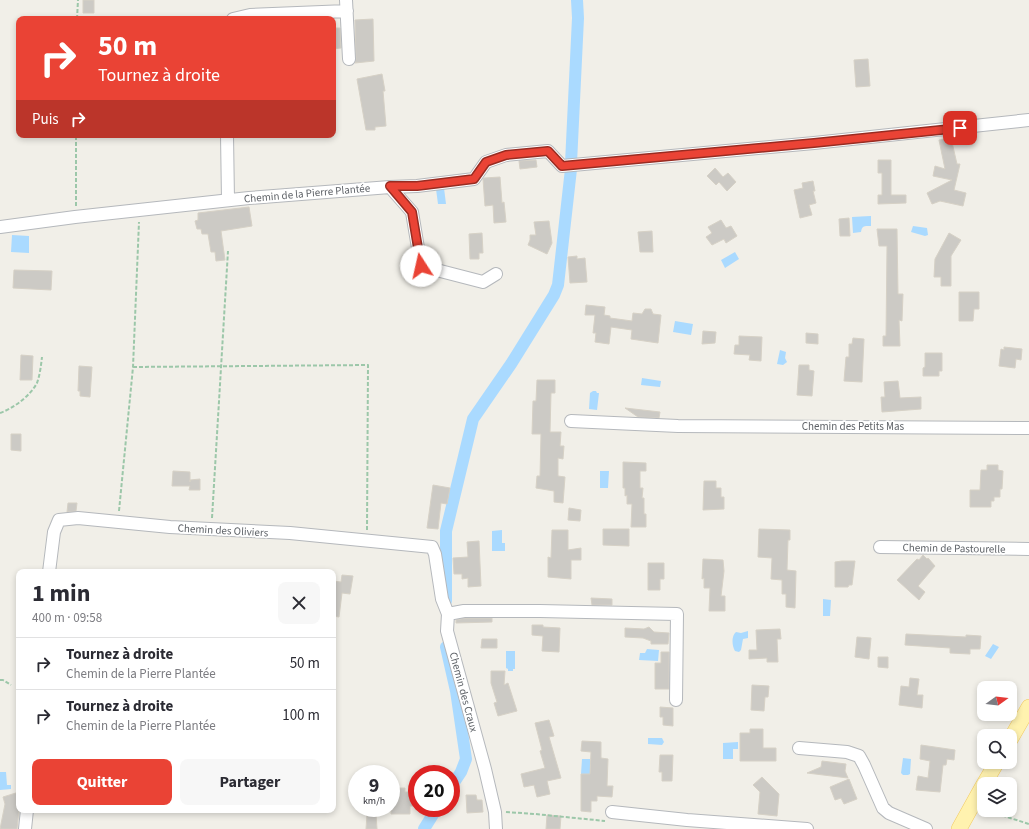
<!DOCTYPE html>
<html lang="fr">
<meta charset="utf-8">
<style>
:root{--surface:#fff;--page:#f7f7f7;--text:#2b2b33;--muted:#7c7c81;--line:#e1e1e2;--accent:#ea4335}
body{margin:0;font-family:"Source Sans 3",sans-serif;background:var(--page);color:var(--text);height:100vh;display:flex;flex-direction:column;font-size:15px;white-space:nowrap}
*{box-sizing:border-box;margin:0}
p{font-size:13px;color:var(--muted)}
.icon{flex:none;width:22px;height:22px;fill:none;stroke:currentColor;stroke-width:2;stroke-linecap:round;stroke-linejoin:round}
.map{position:relative;flex:1;overflow:hidden}
.side{position:absolute;left:16px;top:569px;width:320px;height:244px;display:flex;flex-direction:column;background:var(--surface);border-radius:8px;box-shadow:0 2px 6px #0003}
.side>*{flex:none}
.top-card{position:absolute;left:16px;top:16px;width:320px;height:122px;border-radius:8px;box-shadow:0 2px 6px #0003;background:#ea4335;color:#fff;overflow:hidden}
.needle{width:26px;rotate:75deg}
.controls{position:absolute;left:977px;top:681px;display:grid;gap:8px}
.controls a{display:grid;place-items:center;width:40px;height:40px;border-radius:8px;background:var(--surface);box-shadow:0 2px 6px #0003;font-size:20px}
.speed{position:absolute;left:348px;top:765px;display:flex;gap:8px;font-size:20px;font-weight:700;text-align:center}
.speed>*{display:grid;place-content:center;width:52px;height:52px;border-radius:50%;background:var(--surface);box-shadow:0 2px 6px #0003;line-height:1}
.speed small{font-size:10px;font-weight:400}
.speed .limit{border:6px solid #d22;background:#fff;color:#111}
.pin{position:absolute;display:grid;place-items:center;width:34px;height:34px;color:#fff;margin:-17px;border-radius:8px;box-shadow:0 2px 6px #0006}
.me{position:absolute;width:44px;margin:-22px;rotate:350deg;stroke-linejoin:round;filter:drop-shadow(0 0 3px #0008)}
.turn{display:flex;align-items:center;gap:14px;height:84px;padding:0 16px;font-size:18px}
.turn .icon{width:52px;height:52px;stroke-width:2.5}
.turn b{display:block;font-size:28px;line-height:34px}
.then{display:flex;align-items:center;height:38px;padding:0 16px;background:#0003;gap:8px;font-size:15px}
.round{display:grid;place-items:center;flex:none;width:42px;height:42px;border-radius:8px;background:var(--page)}
.overview{display:flex;align-items:center;justify-content:space-between;height:68px;padding:0 16px}
h1{font-size:24px;font-weight:700;line-height:30px}
.cta{display:flex;gap:8px;margin-top:auto;padding:8px 16px}
.cta a{flex:1;height:46px;border-radius:8px;background:var(--accent);color:#fff;font-size:16px;font-weight:700;line-height:46px;text-align:center}
.cta a+a{background:var(--page);color:var(--text)}
ul{padding:0;list-style:none}
li{display:flex;align-items:center;gap:12px;height:52px;padding:0 16px;border-top:1px solid var(--line)}
li div{flex:1}
li b{display:block;font-size:15px}
li em{font-style:normal}
.map>svg:first-child{display:block}
.water{fill:#aadaff}
.lines{fill:none;stroke-linecap:round;stroke-linejoin:round}
.canal{stroke:#aadaff;stroke-width:12}
.building{fill:#cccac5;stroke:#d6d1c6}
.minor-casing{stroke:#b5b8bc;stroke-width:14}
.major-casing{stroke:#f2c960;stroke-width:16}
.path{stroke:#9cc7a9;stroke-width:2;stroke-dasharray:4 2;stroke-linecap:butt}
.minor{stroke:#fff;stroke-width:12}
.major{stroke:#fff2af;stroke-width:15}
.route-casing{stroke:#982c22;stroke-width:10}
.route{stroke:#ea4335;stroke-width:7}
.labels{text-anchor:middle;stroke-width:3.5;stroke-linejoin:round;paint-order:stroke}
.street-label{font-size:11px;fill:#5f6368;stroke:#fff}
</style>
<div class="map">
<svg width="1029" height="829" viewBox="0 0 1029 829">
<rect width="100%" height="100%" fill="#f1efe8"/>
<path class="water" d="M444,188L446,204H438L436,189Z
M870,216H871V226C865,226 862,225 861,232L853,233L852,217Z
M913,226L927,228L928,235L925,236L911,232Z
M12,235L29,236V253L11,252Z
M735,252L739,259L725,268L721,260Z
M675,321L693,324L691,335L673,332Z
M780,350L786,352L785,358L787,362L783,365L777,364Z
M642,378L661,381L660,387L641,385Z
M593,391H596L597,393H599L597,410L589,409L590,393Z
M600,471H609L608,488H600Z
M502,530V543H505V551H492V531Z
M823,599L831,600L830,616H823Z
M748,631V638L743,639L741,650L739,652L735,651C732,646 731,636 736,632L741,633Z
M993,644L999,647L991,659L985,656Z
M647,649L659,650L658,661L639,660L640,653H645Z
M506,651H515V669H513V671H508V669L506,668Z
M648,738H662L664,742L662,745L648,744Z
M738,742V749H733V759H723V743Z
M903,758L911,759L910,774L908,775H903L901,773Z
M582,759H590V774H581Z
M0,772H6L7,785H11V789L0,790Z"/>
<g class="lines">
<path class="canal" d="M571,163L578,18L577,0
M446,601V531L473,419L511,364L554,295L558,285L571,169
M446,647L456,691L466,759L461,772L451,787
M424,829L437,808"/>
</g>
<path class="building" d="M83,0H94V13H83Z
M373,19L374,61L355,63L356,59L355,20Z
M333,28H340L341,48L333,49Z
M868,59L870,86L856,87L854,60Z
M382,74L385,91H383L386,126L375,127V130H366L357,79Z
M951,138L957,164H960L954,190L966,193L963,206L940,201L932,204L927,193L952,180L933,176L935,166L945,169L939,140Z
M536,160L537,167L520,169L519,161Z
M878,160H891V195H906V203L878,204V195H882V173H878Z
M715,168L723,177L728,173L736,182L727,191L719,182L716,185L707,176Z
M500,177L502,203L504,202L506,222L494,223L493,205L485,206L483,179L484,178Z
M813,181L815,191H813L816,203L809,205L812,215L800,218L794,190L803,188L802,183Z
M249,207L252,226L221,231L225,260L216,261L215,252H211L208,234H202L201,229H197L195,221L198,220V213Z
M849,218L850,236H840L839,219Z
M721,220L726,228L731,226L737,236L726,243L724,239L712,245L706,237L712,233L708,227Z
M549,221L552,243L547,254L528,245L530,240V235H536L534,222Z
M877,229H897L898,294H903L902,321L899,320L900,346H883V336H886L887,246H879Z
M652,231L653,252H640L638,232Z
M482,233L483,253H479V259H470L469,234Z
M949,233L961,240L951,256V286H941V277H934L935,259Z
M577,256V259L585,258L587,282L570,283L568,257Z
M14,270L52,271L51,290L13,288Z
M959,292H979V309H974L973,321H959Z
M586,305L605,307L604,315L610,316V318L632,321L633,313L642,314L645,309H651L653,314L661,315L658,343L631,339L632,330L611,327L609,344L595,342L596,333H593L595,315H585Z
M703,331L716,332L715,343L702,344Z
M806,333L818,334V344L806,343Z
M739,336L762,337L761,361L749,360L750,355L734,354L735,345H739Z
M853,338L864,339L862,382L844,381L846,357H849V344H852Z
M1004,347L1022,349L1021,360L1016,359L1015,368L999,366L1001,349L1004,350Z
M925,353H942V371H939V376H923V368L925,367Z
M21,355L33,356L32,380H20Z
M799,365H809V370L814,371L812,396L797,395Z
M79,366L92,367L90,397L80,396V391H78Z
M537,380H555V393H551L550,432H561L560,446H564L563,459L558,458V476L565,477L563,503L554,502V491L536,488L537,476H540L541,434H532L533,401H536Z
M898,381L900,398L921,397V409L882,412L881,397H885L884,382Z
M625,408L660,412L659,418L638,417Z
M11,434H21V451L11,450Z
M623,462L646,463V471H640V488H643L642,498H644V514H646V527H631L632,504H627V495L625,496V488H623Z
M987,465H998V470L1003,471L1002,489H1000V497H994V501H991V507H970V490H980L981,470H987Z
M173,471L190,472V482V480L200,479V490H189L190,486H172Z
M704,481H716V488H721V497H724V509L703,510Z
M433,485L450,488L447,504L441,503L438,529L427,528Z
M68,503H77L76,511L67,512Z
M569,508L581,510L580,521L568,520Z
M603,529H629V546L603,545Z
M759,529L790,530V540H788L787,570L796,571L795,608L786,607V594H782V580L771,579L772,558L758,557Z
M552,530H568V550L581,548V560H571V579L548,577V557L551,558Z
M479,541L481,586L468,587V578L462,579V574H454L453,558L468,557L467,542Z
M923,555L927,559L928,558L935,566L918,586L925,592L919,600L897,580L917,559L919,560Z
M703,559L723,560L724,571L721,596H725V611H709L710,588H704V578L702,579Z
M842,561H855L852,585H849L848,587H835V562Z
M648,563H664V579H660V590H648Z
M342,575L353,576L350,594L342,593L339,617L333,616V581L341,582Z
M591,598L612,599V605H592Z
M465,618H492V622L456,623V620Z
M532,625H543V627L560,628L559,652L542,651L543,636L532,635Z
M625,628L644,629L649,627L654,632L669,633L668,644H651V641L643,638L625,637Z
M780,629L781,639H777L778,662H767V658L749,659V650H757L756,630Z
M906,634L966,637V635L981,636L980,649H970V654L950,653V648L905,645Z
M857,637L871,638L869,659L855,657Z
M482,639H497V648H481Z
M661,652H669V689H655V663H661Z
M878,657H888V668L878,667Z
M491,671H505L504,685L508,683L517,711L498,716L494,703L497,702L491,683Z
M910,678L919,679L917,695H923L922,708L899,705L901,686L909,687Z
M752,685L769,686L768,697H765L764,711L751,710Z
M660,707L673,708V726L663,725V717H660Z
M549,720L554,736L549,737L561,778L547,781L550,794L537,797L534,785L524,787L521,774L545,768L540,751L542,750L535,723Z
M750,729H763V748H776V761H740V733H750Z
M582,741L601,742V758L608,759L607,786H613L612,797L597,796V801H591V812L581,811V774H590L591,752L581,751Z
M921,745L955,750L954,760L947,759L946,765H943L940,792L916,790L918,776L928,778L930,761L920,759Z
M660,755H673L672,781H662V772H659Z
M822,761L846,764L845,771L848,778L807,773L821,767Z
M762,777L779,794L777,816L758,814L760,792L753,785Z
M849,779L857,799L844,804L841,798L835,800L830,787Z
M391,788H405V792H417V806H410V814H391Z
M19,792V811L17,829H0L5,804L3,797Z
M466,795H476L477,800H482L483,812L467,813Z
M367,814H376L377,829H366Z
M547,815L561,816L560,829H546Z"/>
<g class="lines">
<g class="minor-casing">
<path id="minor" d="M346,0L349,59
M233,19L250,15L347,11
M227,135L228,200
M390,187L412,212L421,266L483,282L496,274
M0,227L75,217L249,198L390,187L417,186L474,179L486,162L506,155L548,151L562,166L814,143L1029,120
M571,421L678,426L1029,428
M880,547L1029,549
M49,572L54,532L59,520L78,518L170,527L290,533L432,547L435,554L442,599L448,614L447,631L485,769L495,812L496,829
M448,614L464,611H540L677,614L676,700
M799,748L847,752L859,756L864,765L883,808L889,813L926,829
M612,812L687,820L807,829
M25,829L27,810"/>
</g>
<g class="major-casing">
<path id="major" d="M1010,740L1029,707
M984,784L997,762
M959,829L984,784"/>
</g>
<path class="path" d="M77,19L78,0
M76,206V135
M133,367L368,365L367,530
M0,413C14,408 30,396 37,383C40,375 41,365 42,357
M119,511L133,367L139,222
M212,518L228,251
M0,680H3L11,685
M985,810L1029,824
M506,812L535,814L605,821"/>
<use href="#minor" class="minor"/>
<use href="#major" class="major"/>
</g>
<g class="lines">
<g class="route-casing">
<path id="route" d="M421,266L412,212L390,186H417L474,179L486,162L506,155L548,151L562,166L814,143L960,128"/>
</g>
<use href="#route" class="route"/>
</g>
<g class="labels">
<g class="street-label">
<text transform="translate(307 193) rotate(-5)" y="4">Chemin de la Pierre Plantée</text>
<text x="853" y="430">Chemin des Petits Mas</text>
<text transform="translate(223 530) rotate(3)" y="4">Chemin des Oliviers</text>
<text transform="translate(954 548) rotate(1)" y="4">Chemin de Pastourelle</text>
<text transform="translate(464 692) rotate(75)" y="4">Chemin des Craux</text>
</g>
</g>
</svg>
<div class="controls">
<a><svg class="needle" viewBox="-14 -14 28 28"><path d="M0-13l5 13h-10z" fill="#e53935"/><path d="M0 13l5-13h-10z" fill="#7c7c81"/></svg></a>
<a><svg class="icon" aria-label="search" viewBox="0 0 24 24"><circle cx="10" cy="10" r="6"/><path d="M15 15l6 6"/></svg></a>
<a><svg class="icon" aria-label="layers" viewBox="0 0 24 24"><path d="M12 4l9 5-9 5-9-5zM3 14l9 5 9-5"/></svg></a>
</div>
<div class="speed"><div>9<small>km/h</small></div><div class="limit">20</div></div>
<div class="pin" style="left:960px;top:128px;background:#d93025"><svg class="icon" aria-label="arrive" viewBox="0 0 24 24"><path d="M6 21V4h12l-3 4 3 4H6"/></svg></div>
<svg class="me" style="left:421px;top:266px" viewBox="-20 -20 40 40"><circle r="19" fill="#fff"/><path d="M0-13L10 11 0 6-10 11z" fill="#ea4335"/></svg>
<div class="top-card">
<div class="turn"><svg class="icon" aria-label="right" viewBox="0 0 24 24"><path d="M7 20v-9h11M14 6l5 5-5 5"/></svg><div><b>50 m</b>Tournez à droite</div></div>
<div class="then">Puis<svg class="icon" aria-label="right" viewBox="0 0 24 24"><path d="M7 20v-9h11M14 6l5 5-5 5"/></svg></div>
</div>
<section class="side">
<div class="overview"><div><h1>1 min</h1><p>400 m · 09:58</p></div><a class="round"><svg class="icon" aria-label="close" viewBox="0 0 24 24"><path d="M6 6l12 12M18 6L6 18"/></svg></a></div>
<ul>
<li><svg class="icon" aria-label="right" viewBox="0 0 24 24"><path d="M7 20v-9h11M14 6l5 5-5 5"/></svg><div><b>Tournez à droite</b><p>Chemin de la Pierre Plantée</p></div><em>50 m</em></li>
<li><svg class="icon" aria-label="right" viewBox="0 0 24 24"><path d="M7 20v-9h11M14 6l5 5-5 5"/></svg><div><b>Tournez à droite</b><p>Chemin de la Pierre Plantée</p></div><em>100 m</em></li>
</ul>
<div class="cta"><a>Quitter</a><a>Partager</a></div>
</section>
</div>
